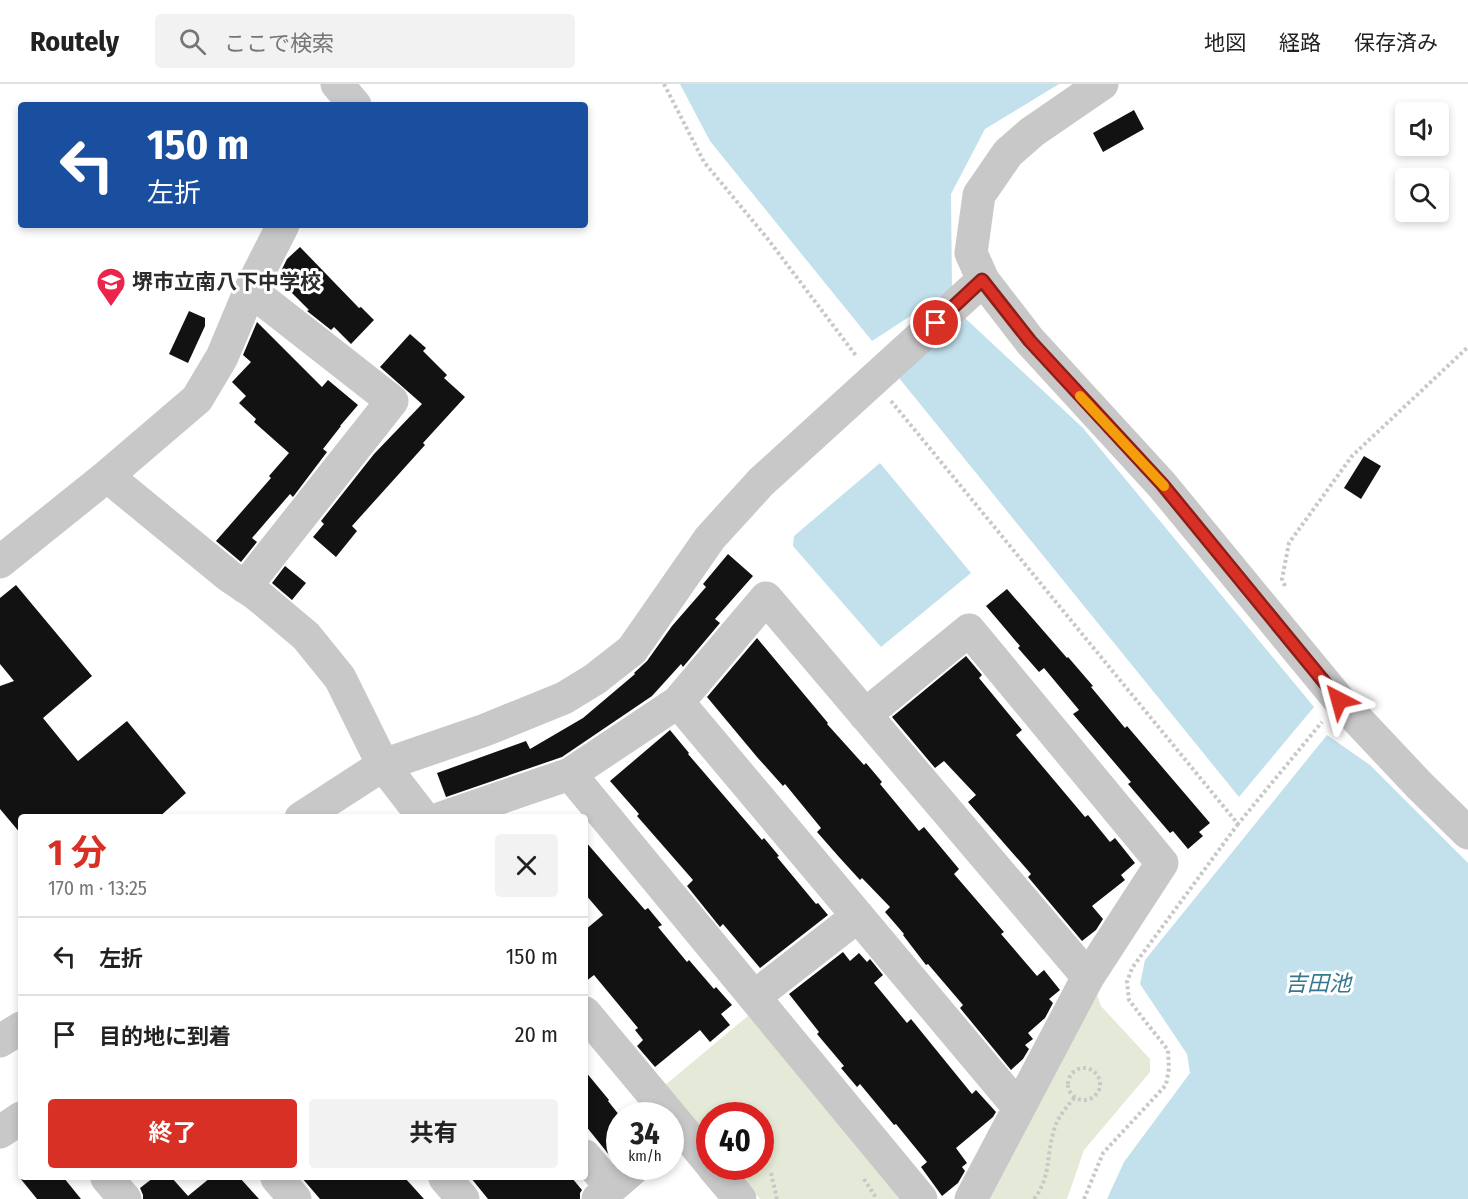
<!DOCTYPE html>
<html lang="ja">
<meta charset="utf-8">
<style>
:root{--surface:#fff;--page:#f2f2f2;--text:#222;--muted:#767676;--line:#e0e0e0;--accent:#d93025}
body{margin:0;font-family:"Fira Sans Condensed","Noto Sans JP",sans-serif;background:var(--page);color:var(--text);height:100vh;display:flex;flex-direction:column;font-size:22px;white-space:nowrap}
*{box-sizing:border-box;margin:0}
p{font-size:20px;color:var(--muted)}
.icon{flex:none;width:33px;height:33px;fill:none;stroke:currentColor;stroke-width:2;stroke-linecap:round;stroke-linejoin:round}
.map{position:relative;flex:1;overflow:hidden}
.details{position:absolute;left:18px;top:730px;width:570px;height:366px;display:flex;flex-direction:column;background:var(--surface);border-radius:6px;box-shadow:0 3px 9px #0003}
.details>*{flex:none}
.top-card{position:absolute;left:18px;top:18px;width:570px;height:126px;border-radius:6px;box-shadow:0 3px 9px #0003;background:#1a4fa0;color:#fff;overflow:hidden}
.controls{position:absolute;left:1395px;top:18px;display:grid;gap:12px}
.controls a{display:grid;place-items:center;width:54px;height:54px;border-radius:6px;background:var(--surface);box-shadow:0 3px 9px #0003;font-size:30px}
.speed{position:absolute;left:606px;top:1018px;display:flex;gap:12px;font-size:30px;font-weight:700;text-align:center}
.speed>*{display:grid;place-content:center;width:78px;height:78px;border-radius:50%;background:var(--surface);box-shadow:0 3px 9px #0003;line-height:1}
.speed small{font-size:15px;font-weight:400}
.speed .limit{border:9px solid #d22;background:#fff;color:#111}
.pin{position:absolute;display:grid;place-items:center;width:51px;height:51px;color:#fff;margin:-26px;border:3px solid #fff;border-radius:50%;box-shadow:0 2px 6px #0007}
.me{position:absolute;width:66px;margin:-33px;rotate:321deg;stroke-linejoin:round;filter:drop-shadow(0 0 4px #0008)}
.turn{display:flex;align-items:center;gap:21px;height:126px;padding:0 30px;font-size:27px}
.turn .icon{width:78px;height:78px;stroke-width:2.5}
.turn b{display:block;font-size:42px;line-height:51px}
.round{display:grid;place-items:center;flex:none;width:63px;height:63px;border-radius:6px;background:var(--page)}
.overview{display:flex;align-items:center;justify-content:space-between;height:102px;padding:0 30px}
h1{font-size:36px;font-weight:700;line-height:45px;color:var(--accent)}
.button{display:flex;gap:12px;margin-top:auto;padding:12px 30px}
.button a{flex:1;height:69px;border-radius:6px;background:var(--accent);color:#fff;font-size:24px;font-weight:700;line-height:69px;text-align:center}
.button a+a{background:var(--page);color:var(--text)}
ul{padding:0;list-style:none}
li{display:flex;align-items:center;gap:18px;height:78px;padding:0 30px;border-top:2px solid var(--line)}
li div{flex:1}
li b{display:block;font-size:22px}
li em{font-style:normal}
header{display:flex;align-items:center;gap:36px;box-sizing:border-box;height:84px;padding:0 30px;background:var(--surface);border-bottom:2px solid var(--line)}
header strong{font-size:28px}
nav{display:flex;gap:33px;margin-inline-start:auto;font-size:21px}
.search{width:420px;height:54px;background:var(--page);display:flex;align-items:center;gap:15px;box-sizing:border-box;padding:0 21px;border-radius:6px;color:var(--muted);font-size:22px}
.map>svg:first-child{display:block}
.green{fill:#e4ead7}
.water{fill:#c2e1ec}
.building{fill:#121212}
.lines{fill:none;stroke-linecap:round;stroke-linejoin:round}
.path{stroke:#c8c8c8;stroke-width:4;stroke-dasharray:3 3;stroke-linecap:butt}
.minor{stroke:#c8c8c8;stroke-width:33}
.route-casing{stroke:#8d1f18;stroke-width:15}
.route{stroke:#d93025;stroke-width:10}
.slow{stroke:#f59e0b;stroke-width:10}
.labels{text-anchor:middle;stroke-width:6;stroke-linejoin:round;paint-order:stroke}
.poi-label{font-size:21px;font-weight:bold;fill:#2b2b2b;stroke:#fff;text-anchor:start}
.water-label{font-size:22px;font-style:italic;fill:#377890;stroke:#fff}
</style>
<header>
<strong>Routely</strong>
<div class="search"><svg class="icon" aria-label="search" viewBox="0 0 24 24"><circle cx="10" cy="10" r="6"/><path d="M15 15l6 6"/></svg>ここで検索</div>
<nav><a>地図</a><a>経路</a><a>保存済み</a></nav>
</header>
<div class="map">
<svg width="1468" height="1115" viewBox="0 0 1468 1115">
<rect width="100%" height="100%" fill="#fff"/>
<path class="green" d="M1097,911L1101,922L1150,975V988L1084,1066L1067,1115H984Z
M749,931L904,1115H760L730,1083H760V1032H710L709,1061L664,1002Z"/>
<path class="water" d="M680,0H1059L985,45L951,110L952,205L872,257L710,57Z
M965,234L1083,344L1314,623L1239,713L899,294Z
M880,379L971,489L881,563L793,462L794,452Z
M1327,651L1370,681L1468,779V1115H1107L1124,1078L1190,989L1187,970L1140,900L1145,876Z"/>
<path class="building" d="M1134,26L1144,45L1103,68L1093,49Z
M300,163L359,224L361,223L374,236L351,260L334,243L331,246L307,227L309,226L289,206L292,202L280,189L287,175Z
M189,227L205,234V242L188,279L169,270Z
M257,238L322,303L328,296L358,321L340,342H341L323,365L327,368L293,413L290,410L252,454L257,458L241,478L216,457L271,394L269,392L289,369L254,338L256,335L239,319L246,312L232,298L251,278L243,271Z
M410,250L426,264L423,267L447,291L444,294L465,313L423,359L425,361L352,442L357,447L336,473L313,453L324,440L321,437L374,370L422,320L380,283Z
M1364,372L1381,382L1361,415L1344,404Z
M728,470L753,492L715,535L720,539L683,583L681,580L652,612L562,673L446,713L437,689L526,657L530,665L583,634L635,590L634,589L647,577L672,542L706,503L703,500Z
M285,482L306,499L292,516L272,499Z
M16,501L92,592L43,634L78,677L127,637L186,709L158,734H21V750L0,725V602L14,597L0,580V514Z
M1007,505L1067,574L1068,573L1093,602L1091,603L1125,644L1127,642L1210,739L1199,748L1203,752L1188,765L1173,747L1170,749L1128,700L1131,698L1073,630L1079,626L1044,584L1039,588L1018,564L1020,562L986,522Z
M757,554L828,639L827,640L864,681L866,679L882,698L880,700L919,747L924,743L959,785L954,790L1004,848L1001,850L1037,892L1044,886L1060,906L1049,915L1053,919L1045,934L1028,949L1033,955L1025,961L1029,965L1023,975L1011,986L960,924L963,921L928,880L926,881L903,851L904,850L885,828L890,823L862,794L860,796L839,773L817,748L821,744L785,700L783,702L757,673L707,613Z
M966,572L982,591L979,594L1022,646L1016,651L1085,733L1088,731L1110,758L1115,754L1135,779L1121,791L1125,796L1092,822L1103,835L1096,846L1082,857L1028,793L1031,790L968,718L976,711L944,677L935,684L892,633Z
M670,646L689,669L688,670L762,756L764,754L779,772L777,773L816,820L818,819L828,831L760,884L723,840L720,843L687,802L693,796L637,732L639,730L610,697Z
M585,757L645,826L648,824L662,841L658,843L687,878L689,876L714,905L716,903L732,921L721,930L730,941L710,958L700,946L655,983L637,962L643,956L635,946L638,944L594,891L585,898V846L603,831L585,810Z
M843,868L850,877L859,869L867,878L870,875L883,891L874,899L907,939L911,935L972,1010L976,1006L996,1028L993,1033L956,1064L967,1079L962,1083L965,1087L958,1099L942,1112L921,1083L927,1078L896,1040L894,1041L860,1000L857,1003L841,984L844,982L817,950L819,948L789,910Z
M585,987L609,1016L608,1017L620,1032V1072L614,1077L585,1041Z
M20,1094H64L81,1115H37Z
M153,1094H172L188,1112L210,1094H240L259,1115H143V1111L140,1104Z
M302,1094H405L424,1115H320Z
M471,1094H572L582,1106L580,1109V1115H488Z"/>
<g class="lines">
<path class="path" d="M664,0L704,78L767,154L857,273
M891,317L1238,740L1322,638
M1285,502L1282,495L1289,459L1352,372L1468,263
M1068 1000a16 16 0 1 1 32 0a16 16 0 1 1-32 0Z
M771,1089L777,1115
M864,1095L877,1115
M1034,1115C1051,1092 1046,1075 1053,1050C1056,1035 1065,1025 1075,1013
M1084,1115L1103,1069L1166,1001L1169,984L1168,966L1145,937L1129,916L1127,898L1132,884L1238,740"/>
<path class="minor" d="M337,0L355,21
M1102,0L1032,48L1008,69L979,111L971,169L983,196L1030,257L1162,401L1339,616L1419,701L1468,749
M107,392L229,492L256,510L306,552L340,594L383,681L424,734
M0,478L107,392L197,315L222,273L250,206L283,141
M245,503L392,317L250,206
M678,618L1019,1024
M865,631L969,546L1162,779L1088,893
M570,690L921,1115
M301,734L383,681L485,646L564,614L595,595L632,566L710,454L761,398L983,196
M441,734L570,690L678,618L766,514L1088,893L971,1115
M754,913L858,832
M585,929L710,1079
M0,957L21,944
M0,1048L21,1034
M585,1072L611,1103
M713,1083L740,1115
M107,1094L125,1115
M277,1094L295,1115
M445,1094L463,1115
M598,1115L635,1083"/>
</g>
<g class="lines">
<g class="route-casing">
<path id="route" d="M936,239L982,196L1030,257L1162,400L1339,616"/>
</g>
<use href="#route" class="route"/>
<path class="slow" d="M1080,312L1164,402"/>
</g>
<defs>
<g id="school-pin" transform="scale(1.5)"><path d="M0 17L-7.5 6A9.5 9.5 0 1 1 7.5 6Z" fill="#ec234a" stroke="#fff"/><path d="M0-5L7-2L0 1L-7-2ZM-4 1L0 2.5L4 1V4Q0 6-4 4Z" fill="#fff"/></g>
</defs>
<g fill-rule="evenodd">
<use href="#school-pin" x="111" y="198"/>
</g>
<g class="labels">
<g class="poi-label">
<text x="132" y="205">堺市立南八下中学校</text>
</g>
<g class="water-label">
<text x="1318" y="907">吉田池</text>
</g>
</g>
</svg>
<div class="controls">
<a><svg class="icon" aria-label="sound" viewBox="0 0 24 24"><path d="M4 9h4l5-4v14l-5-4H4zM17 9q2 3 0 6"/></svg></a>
<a><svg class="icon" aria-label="search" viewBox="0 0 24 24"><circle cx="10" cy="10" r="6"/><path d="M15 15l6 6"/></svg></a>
</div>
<div class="speed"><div>34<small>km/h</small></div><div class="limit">40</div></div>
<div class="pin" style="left:936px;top:239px;background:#d93025"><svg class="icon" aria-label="arrive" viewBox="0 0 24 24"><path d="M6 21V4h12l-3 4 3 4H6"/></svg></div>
<svg class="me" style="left:1339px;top:616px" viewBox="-20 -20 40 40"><path d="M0-17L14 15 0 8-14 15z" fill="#d93025" stroke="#fff" stroke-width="4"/></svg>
<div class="top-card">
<div class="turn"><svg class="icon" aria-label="left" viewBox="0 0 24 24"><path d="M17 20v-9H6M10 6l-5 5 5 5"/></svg><div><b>150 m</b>左折</div></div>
</div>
<section class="details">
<div class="overview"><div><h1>1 分</h1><p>170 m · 13:25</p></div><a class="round"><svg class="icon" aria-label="close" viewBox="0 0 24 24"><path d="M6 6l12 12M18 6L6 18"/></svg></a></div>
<ul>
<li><svg class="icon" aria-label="left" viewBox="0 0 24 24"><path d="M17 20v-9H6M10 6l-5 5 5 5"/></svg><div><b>左折</b></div><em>150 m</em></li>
<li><svg class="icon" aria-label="arrive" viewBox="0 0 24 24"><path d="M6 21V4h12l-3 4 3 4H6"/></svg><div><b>目的地に到着</b></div><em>20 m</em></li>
</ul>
<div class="button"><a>終了</a><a>共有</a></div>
</section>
</div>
